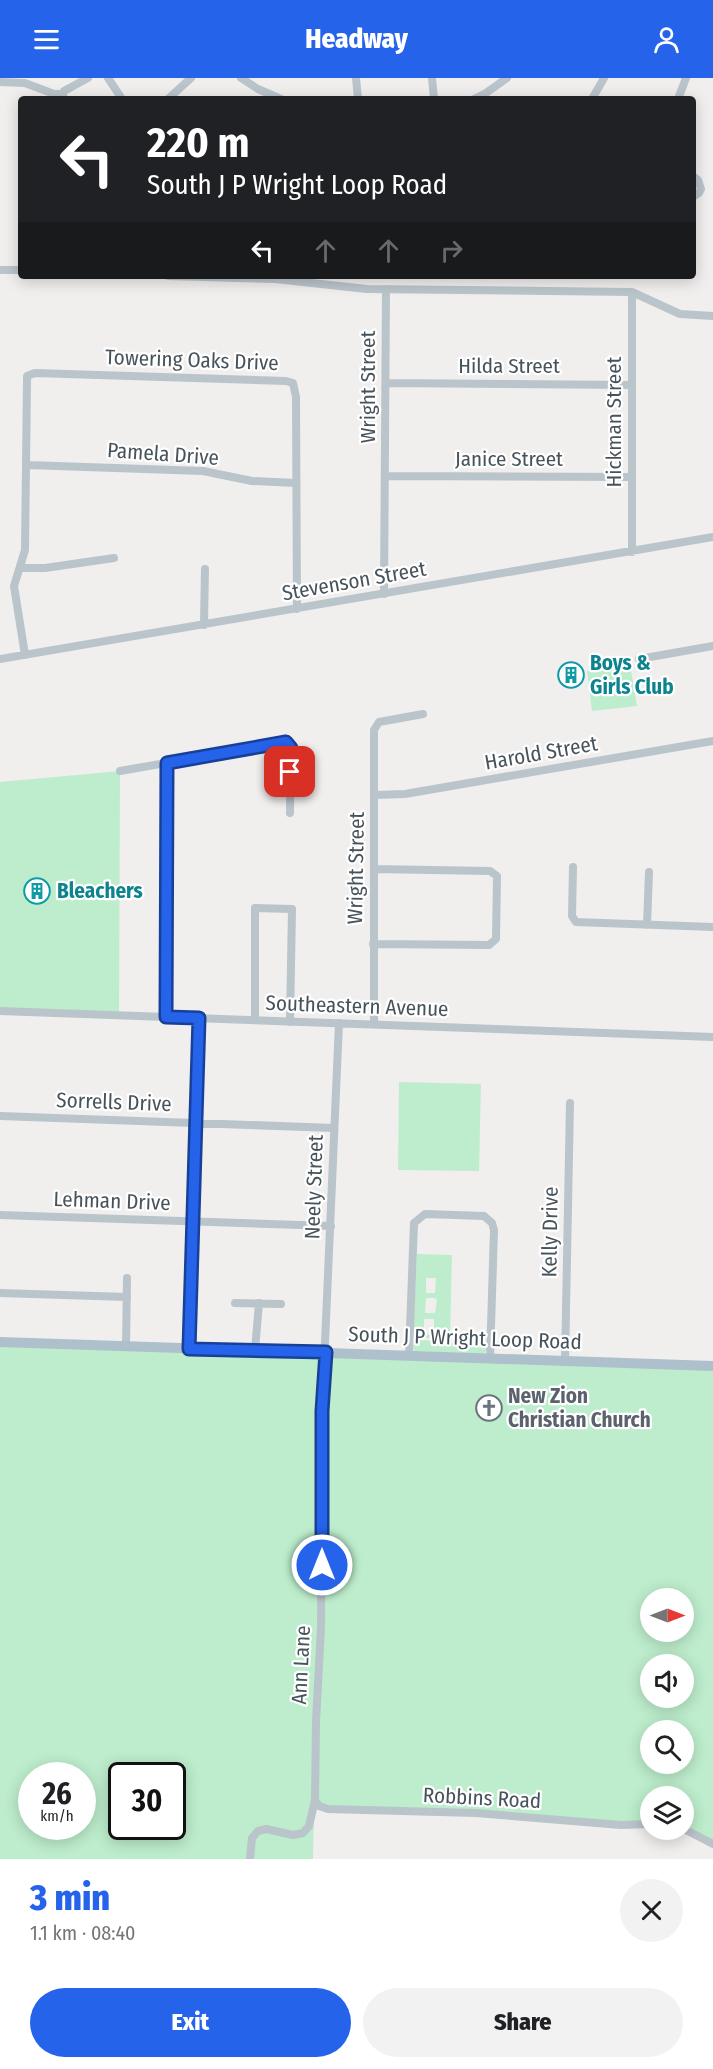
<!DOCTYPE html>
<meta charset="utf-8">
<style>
:root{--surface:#fff;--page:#f2f2f2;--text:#202124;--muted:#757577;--accent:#2563eb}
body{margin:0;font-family:"Fira Sans Condensed",sans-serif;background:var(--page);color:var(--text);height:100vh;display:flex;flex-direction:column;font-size:22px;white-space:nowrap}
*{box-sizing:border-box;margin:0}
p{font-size:20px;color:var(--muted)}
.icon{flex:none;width:33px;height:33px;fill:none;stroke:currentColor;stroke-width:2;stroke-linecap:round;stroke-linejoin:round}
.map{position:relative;height:1781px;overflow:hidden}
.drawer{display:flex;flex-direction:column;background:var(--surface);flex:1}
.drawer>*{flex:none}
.banner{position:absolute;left:18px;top:18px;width:678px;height:183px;border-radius:6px;box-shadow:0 3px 15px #0003;background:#202124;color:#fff;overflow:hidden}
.needle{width:39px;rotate:90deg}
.tools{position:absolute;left:640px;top:1510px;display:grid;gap:12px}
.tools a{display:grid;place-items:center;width:54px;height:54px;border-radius:50%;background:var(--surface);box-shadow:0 3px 15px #0003;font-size:30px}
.speed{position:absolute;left:18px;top:1684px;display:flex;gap:12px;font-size:30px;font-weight:700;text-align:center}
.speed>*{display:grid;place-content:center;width:78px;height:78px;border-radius:50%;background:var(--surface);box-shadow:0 3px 15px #0003;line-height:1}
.speed small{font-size:15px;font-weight:400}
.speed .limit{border:3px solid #111;border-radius:9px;background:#fff;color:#111}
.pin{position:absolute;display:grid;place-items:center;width:51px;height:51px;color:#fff;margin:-26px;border-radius:12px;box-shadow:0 3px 9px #0006}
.me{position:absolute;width:66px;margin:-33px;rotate:0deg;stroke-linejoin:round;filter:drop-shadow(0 0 4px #0008)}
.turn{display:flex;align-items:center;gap:21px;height:126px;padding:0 30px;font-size:27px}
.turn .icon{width:78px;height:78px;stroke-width:2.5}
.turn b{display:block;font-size:42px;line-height:51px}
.lanes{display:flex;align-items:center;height:57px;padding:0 30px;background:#0003;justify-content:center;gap:30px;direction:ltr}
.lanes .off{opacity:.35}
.round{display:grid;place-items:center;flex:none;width:63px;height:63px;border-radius:32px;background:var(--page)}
.headline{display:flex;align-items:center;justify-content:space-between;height:102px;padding:0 30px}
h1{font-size:36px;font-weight:800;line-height:45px;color:var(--accent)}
.primary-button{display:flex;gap:12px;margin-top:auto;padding:12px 30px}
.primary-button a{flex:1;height:69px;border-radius:36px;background:var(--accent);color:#fff;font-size:24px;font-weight:800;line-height:69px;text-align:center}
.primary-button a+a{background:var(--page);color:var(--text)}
header{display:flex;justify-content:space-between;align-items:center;height:78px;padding:0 30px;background:var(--accent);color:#fff;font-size:27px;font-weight:800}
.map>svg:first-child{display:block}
.green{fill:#bdedcc;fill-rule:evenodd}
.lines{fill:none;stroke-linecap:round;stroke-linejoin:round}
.minor{stroke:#bac4cb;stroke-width:8}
.major{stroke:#aec0cc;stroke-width:10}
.route-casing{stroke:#184099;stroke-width:15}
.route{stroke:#2563eb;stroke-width:10}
.labels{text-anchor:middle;stroke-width:4.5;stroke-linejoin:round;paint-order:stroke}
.street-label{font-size:21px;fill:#47535b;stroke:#fff}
.culture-label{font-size:21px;font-weight:bold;fill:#0d838f;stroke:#fff;text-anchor:start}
.worship-label{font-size:21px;font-weight:bold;fill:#5b616d;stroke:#fff;text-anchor:start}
</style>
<header><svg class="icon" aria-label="menu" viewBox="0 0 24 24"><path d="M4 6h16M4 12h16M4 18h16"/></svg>Headway<svg class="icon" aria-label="person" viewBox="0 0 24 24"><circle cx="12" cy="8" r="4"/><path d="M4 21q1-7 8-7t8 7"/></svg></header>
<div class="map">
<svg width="713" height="1781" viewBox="0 0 713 1781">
<rect width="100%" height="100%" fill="#f1eeee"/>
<path class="green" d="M630,586L637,628L592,633L587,593Z
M120,693L119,938L0,933V704Z
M399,1004L481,1006L479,1093L398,1092Z
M417,1176L452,1177L450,1260H413ZM426,1200H436L435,1215H426ZM426,1220H435L437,1222L435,1235H425ZM424,1241H434V1257L424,1256Z
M413,1262L486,1264L487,1272L484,1276L414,1273Z
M0,1264L713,1288V1766L684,1751V1719H651V1746L476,1735L314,1731L313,1781H0ZM651,1521H684V1554H651ZM651,1587H684V1620H651ZM651,1653H684V1686H651ZM32,1698H82V1749H32ZM122,1698H172V1749H122Z"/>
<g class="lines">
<path class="minor" d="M108,0L122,21
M241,0L258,11L281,21
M356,0L358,21
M432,0L434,21
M0,4L25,5L54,16H62
M62,21L64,13L88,0
M168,21L191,0
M474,21L486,15L507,0
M592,21L604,0
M678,21L686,0
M693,98L698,102L701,111L699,115L693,119
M0,192H21
M168,198L275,201L367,211L632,214L680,236L713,238
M632,214V474
M386,305L632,307
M27,387L203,393L252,403L296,405
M385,398L632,399
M20,490H45L114,480
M384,516L386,211
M204,547L205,491
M25,577L14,508L25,472L27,303V298L35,295L286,303L293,305L296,319L297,531
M0,581L713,459
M639,581L713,568
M120,693L286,664L291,670L290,735
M375,717L405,716L713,663
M573,789L572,838L576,844L713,849
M647,847L649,794
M373,866L489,867L496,861L497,798L490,793L374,791
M0,933L713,959
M166,939L167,685
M255,942V830L292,831L290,944
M374,946V652L379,644L423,636
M0,1038L334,1050
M0,1137L331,1148
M0,1215L127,1219
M235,1225L281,1226
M126,1269L127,1200
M189,1271L199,941
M255,1272L259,1225
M409,1277L414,1145L425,1136L484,1138L492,1145L494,1152L490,1281
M565,1284L570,1025
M315,1722L319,1728L328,1731L476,1735L621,1747L651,1746
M684,1751L713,1766
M250,1781L252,1760L258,1753L266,1751L293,1757L303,1755L309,1748L315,1722L316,1643L321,1550L322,1333L339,945"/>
<path class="major" d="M0,1264L713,1288"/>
</g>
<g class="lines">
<g class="route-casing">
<path id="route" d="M290,694L291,670L286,664L167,685L166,939L199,940L189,1271L326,1274L322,1333V1487"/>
</g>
<use href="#route" class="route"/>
</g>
<defs>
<g id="building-ring" transform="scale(1.35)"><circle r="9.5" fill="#fff" stroke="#0f9aa8" stroke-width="1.5"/><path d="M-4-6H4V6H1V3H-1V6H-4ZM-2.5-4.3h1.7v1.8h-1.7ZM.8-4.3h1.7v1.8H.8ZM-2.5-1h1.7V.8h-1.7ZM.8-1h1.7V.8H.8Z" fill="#0f9aa8"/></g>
<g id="church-ring" transform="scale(1.35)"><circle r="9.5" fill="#fff" stroke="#6b7280" stroke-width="1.5"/><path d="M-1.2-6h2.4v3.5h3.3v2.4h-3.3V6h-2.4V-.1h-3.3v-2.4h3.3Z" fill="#6b7280"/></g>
</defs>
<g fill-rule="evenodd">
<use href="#building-ring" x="571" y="597"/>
<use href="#building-ring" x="37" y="813"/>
<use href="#church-ring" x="489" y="1330"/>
</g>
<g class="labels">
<g class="street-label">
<text transform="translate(192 282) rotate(2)" y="7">Towering Oaks Drive</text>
<text x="509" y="295">Hilda Street</text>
<text transform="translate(368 309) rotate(-90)" y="7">Wright Street</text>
<text transform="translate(614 344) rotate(-90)" y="7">Hickman Street</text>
<text transform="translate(163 376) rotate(4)" y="7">Pamela Drive</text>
<text x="509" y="388">Janice Street</text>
<text transform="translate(354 503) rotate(-10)" y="7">Stevenson Street</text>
<text transform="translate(541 675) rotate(-10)" y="7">Harold Street</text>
<text transform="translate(356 790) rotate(-89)" y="7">Wright Street</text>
<text transform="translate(357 928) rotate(2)" y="7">Southeastern Avenue</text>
<text transform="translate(114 1024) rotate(2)" y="7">Sorrells Drive</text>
<text transform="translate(314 1109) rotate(-88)" y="7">Neely Street</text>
<text transform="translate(112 1123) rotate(2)" y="7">Lehman Drive</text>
<text transform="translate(550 1154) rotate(-89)" y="7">Kelly Drive</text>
<text transform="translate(465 1260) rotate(2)" y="7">South J P Wright Loop Road</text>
<text transform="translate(301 1587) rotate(-87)" y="7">Ann Lane</text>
<text transform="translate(482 1720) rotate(3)" y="7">Robbins Road</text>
</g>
<g class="culture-label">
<text x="590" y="592">Boys &amp;<tspan x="590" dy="24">Girls Club</tspan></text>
<text x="57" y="820">Bleachers</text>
</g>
<g class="worship-label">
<text x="508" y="1325">New Zion<tspan x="508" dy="24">Christian Church</tspan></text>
</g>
</g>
</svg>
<div class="tools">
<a><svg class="needle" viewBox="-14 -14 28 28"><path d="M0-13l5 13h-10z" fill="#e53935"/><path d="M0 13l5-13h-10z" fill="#757577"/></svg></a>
<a><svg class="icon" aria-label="sound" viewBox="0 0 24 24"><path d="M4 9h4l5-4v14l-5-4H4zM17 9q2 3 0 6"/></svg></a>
<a><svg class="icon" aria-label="search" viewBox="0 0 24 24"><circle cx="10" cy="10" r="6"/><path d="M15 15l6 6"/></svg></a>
<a><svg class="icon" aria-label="layers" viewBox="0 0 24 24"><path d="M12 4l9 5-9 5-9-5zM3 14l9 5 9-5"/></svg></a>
</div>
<div class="speed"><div>26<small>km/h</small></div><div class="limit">30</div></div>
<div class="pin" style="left:290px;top:694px;background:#d93025"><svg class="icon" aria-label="arrive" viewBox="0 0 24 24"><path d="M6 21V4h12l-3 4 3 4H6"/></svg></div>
<svg class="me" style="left:322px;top:1487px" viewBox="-20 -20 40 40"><circle r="17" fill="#2563eb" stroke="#fff" stroke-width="3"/><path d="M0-11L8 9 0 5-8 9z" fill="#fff"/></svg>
<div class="banner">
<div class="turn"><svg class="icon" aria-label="left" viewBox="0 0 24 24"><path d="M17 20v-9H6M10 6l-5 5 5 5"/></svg><div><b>220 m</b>South J P Wright Loop Road</div></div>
<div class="lanes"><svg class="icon" aria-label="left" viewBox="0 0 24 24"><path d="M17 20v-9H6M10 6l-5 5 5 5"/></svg><svg class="icon off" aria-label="ahead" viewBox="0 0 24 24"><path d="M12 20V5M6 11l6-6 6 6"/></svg><svg class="icon off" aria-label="ahead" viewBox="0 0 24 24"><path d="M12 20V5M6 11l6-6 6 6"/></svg><svg class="icon off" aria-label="right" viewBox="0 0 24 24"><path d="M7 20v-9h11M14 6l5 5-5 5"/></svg></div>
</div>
</div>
<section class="drawer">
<div class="headline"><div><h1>3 min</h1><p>1.1 km · 08:40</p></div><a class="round"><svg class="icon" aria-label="close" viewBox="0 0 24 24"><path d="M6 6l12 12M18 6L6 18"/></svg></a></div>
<div class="primary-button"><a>Exit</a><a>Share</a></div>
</section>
